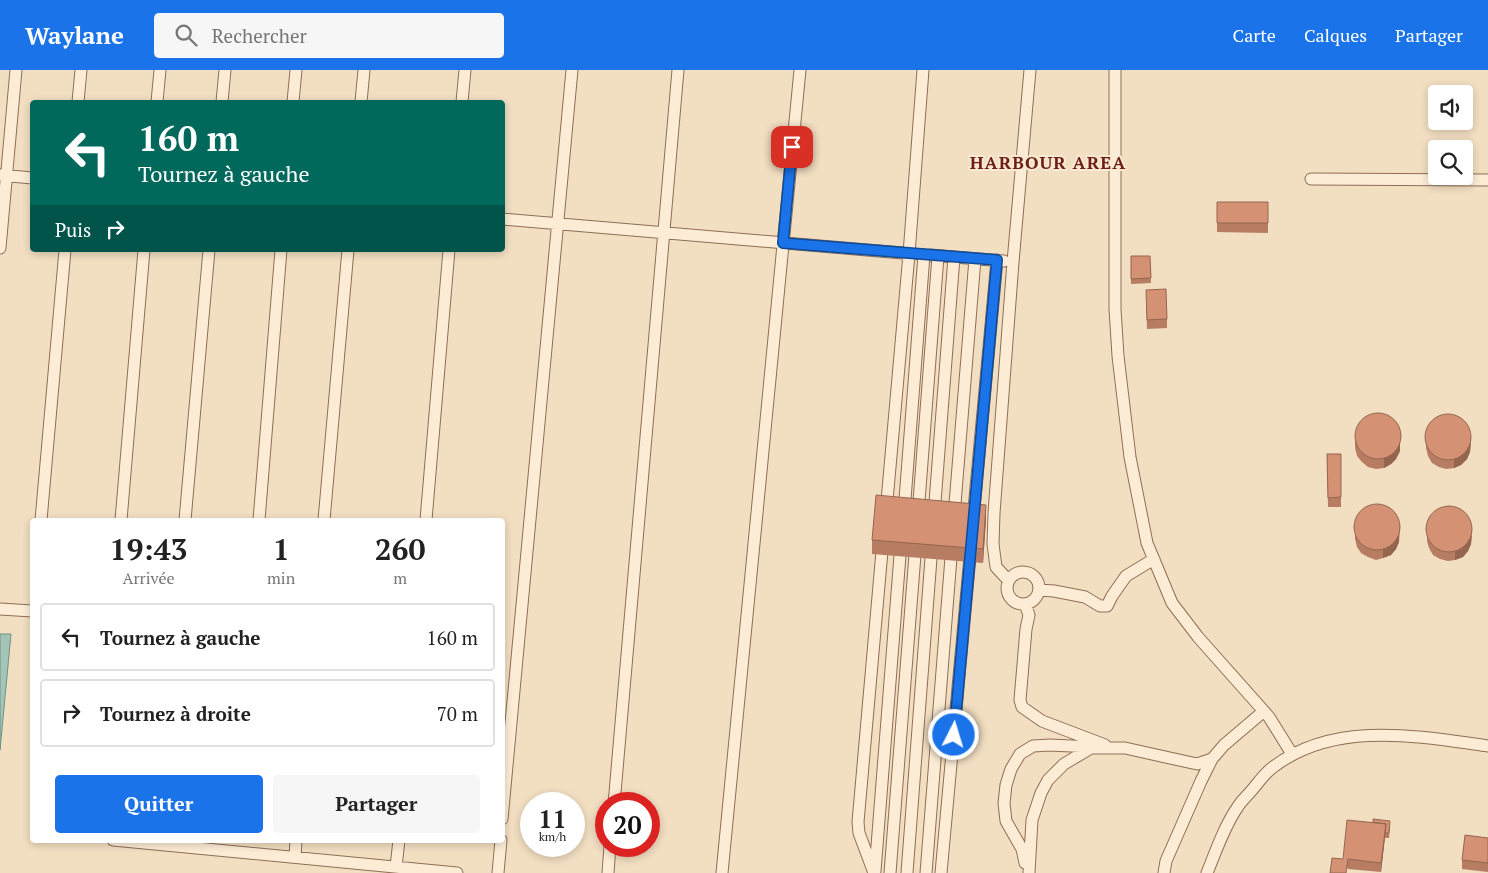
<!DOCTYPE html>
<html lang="fr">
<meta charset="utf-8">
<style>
:root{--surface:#fff;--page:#f6f6f6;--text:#222;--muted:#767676;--line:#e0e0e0;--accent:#1a73e8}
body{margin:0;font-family:"PT Serif",serif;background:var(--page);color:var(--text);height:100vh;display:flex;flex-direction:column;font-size:19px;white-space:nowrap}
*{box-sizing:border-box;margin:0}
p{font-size:16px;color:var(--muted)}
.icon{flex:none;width:28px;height:28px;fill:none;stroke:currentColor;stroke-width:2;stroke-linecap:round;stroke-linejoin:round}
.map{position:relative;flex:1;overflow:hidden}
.details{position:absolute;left:30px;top:448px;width:475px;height:325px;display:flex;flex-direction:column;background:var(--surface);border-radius:5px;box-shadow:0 2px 8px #0003}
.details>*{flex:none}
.hud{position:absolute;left:30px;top:30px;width:475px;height:152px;border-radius:5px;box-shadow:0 2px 8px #0003;background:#00695c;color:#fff;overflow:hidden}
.fabs{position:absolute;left:1428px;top:15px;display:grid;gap:10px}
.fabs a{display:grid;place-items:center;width:45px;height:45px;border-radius:5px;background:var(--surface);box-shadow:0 2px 8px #0003;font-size:25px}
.speed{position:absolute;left:520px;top:722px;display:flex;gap:10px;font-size:25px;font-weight:700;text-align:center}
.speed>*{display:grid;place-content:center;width:65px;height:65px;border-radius:50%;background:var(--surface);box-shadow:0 2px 8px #0003;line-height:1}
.speed small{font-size:12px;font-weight:400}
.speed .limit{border:8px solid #d22;background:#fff;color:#111}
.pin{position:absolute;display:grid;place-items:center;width:42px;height:42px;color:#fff;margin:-21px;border-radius:10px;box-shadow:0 2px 8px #0006}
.me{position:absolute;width:55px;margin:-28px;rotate:5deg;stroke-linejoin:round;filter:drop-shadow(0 0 4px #0008)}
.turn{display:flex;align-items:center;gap:18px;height:105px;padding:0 25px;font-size:22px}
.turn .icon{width:65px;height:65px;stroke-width:2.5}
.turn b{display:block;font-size:35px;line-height:42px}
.then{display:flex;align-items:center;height:48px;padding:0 25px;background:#0003;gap:10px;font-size:19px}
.eta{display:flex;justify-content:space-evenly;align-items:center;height:85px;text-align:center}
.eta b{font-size:30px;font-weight:700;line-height:35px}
.cta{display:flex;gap:10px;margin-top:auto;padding:10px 25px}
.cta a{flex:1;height:58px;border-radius:5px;background:var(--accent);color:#fff;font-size:20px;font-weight:700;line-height:58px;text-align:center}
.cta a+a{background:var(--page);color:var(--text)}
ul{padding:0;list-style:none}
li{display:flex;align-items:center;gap:15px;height:68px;margin:0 10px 8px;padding:0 15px;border:2px solid var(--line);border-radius:5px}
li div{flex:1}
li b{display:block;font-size:19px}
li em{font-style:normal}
header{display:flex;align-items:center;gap:30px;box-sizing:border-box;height:70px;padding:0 25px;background:var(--accent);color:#fff}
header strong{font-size:24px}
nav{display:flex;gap:28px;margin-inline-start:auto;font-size:18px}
.search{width:350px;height:45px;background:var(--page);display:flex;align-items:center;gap:12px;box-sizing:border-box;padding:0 18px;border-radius:5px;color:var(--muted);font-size:19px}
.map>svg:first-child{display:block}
.water{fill:#a4c4b7;stroke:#6a9484}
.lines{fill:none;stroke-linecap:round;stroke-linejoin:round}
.service-casing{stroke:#8e6e56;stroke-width:13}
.service{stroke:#fcecd5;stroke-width:11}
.wall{fill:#b67d63}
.shaded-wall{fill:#946650}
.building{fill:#d49173;stroke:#946650}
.route-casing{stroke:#114b97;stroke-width:12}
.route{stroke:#1a73e8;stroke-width:9}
.labels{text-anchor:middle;stroke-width:4;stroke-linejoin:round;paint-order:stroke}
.district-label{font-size:18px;font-weight:bold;letter-spacing:1px;fill:#6d1f17;stroke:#f9e9d1}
</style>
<header>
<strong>Waylane</strong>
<div class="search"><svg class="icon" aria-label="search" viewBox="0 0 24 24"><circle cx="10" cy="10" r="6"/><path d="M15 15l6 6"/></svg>Rechercher</div>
<nav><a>Carte</a><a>Calques</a><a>Partager</a></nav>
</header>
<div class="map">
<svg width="1488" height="803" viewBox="0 0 1488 803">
<rect width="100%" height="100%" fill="#f2dec1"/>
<path class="water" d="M0,564H11L0,680Z"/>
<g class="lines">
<g class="service-casing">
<path id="service" d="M1115,0V239L1118,286L1130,387L1147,473L1172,533L1198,567L1269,647L1292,684
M78,32L81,0
M157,32L160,0
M222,32L225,0
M293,32L296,0
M361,32L364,0
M462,32L465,0
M0,105L32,108
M1311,109L1488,110
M502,149L914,184
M0,178L16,0
M930,185L1004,191
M886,442L909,184L923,0
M904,442L924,185
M918,444L938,186
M934,445L954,187
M954,446L975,189
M41,450L65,180
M121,450L144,180
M185,450L209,180
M259,450L281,180
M324,450L348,180
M426,450L449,180
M973,450L997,190
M1007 518a16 16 0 1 1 32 0a16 16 0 1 1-32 0Z
M1008,510L996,497L993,474L994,443L1013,192L1030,0
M1039,520L1054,521L1085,527L1100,536H1107L1112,526L1126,506L1154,489
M1025,534L1029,545L1026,559L1020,630L1022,637L1042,651L1105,675
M0,539L32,541
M614,734L678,0
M502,749L572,0
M113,770L457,803
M295,787L296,770
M1025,793L1022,779L1006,751L1004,733L1006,715L1011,699L1020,684L1033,676L1050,675L1092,677
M396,797L399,770
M875,801L901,473
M498,803L501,770
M608,803L610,776
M722,803L800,0
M874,803L859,763L858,752L883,470
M890,803L916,472
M907,803L932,475
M926,803L952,475
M941,803L971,476
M1029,803L1032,750L1041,723L1048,710L1064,694L1091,678H1125L1197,694L1212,689L1224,675L1264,641
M1164,803L1166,791L1201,711L1212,689
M1207,803C1216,781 1224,757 1237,738C1241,731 1247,726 1252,720C1258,713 1264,704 1272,698C1333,650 1417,666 1488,676"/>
</g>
<use href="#service" class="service"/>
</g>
<path class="wall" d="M1217,132H1268V163L1217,162Z
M1131,186H1150L1151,213L1131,214Z
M1146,229L1167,249V258L1147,259Z
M1355,368L1400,373V381L1396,389L1391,394L1384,398L1376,399L1368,397L1362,392L1357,386L1355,378Z
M1426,369L1471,374L1470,382L1467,389L1461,395L1454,398L1446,399L1439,397L1432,393L1428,386L1426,378Z
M1327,384H1341V437H1328Z
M986,449L983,493L872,484V470Z
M1355,459L1399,472L1396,479L1391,485L1383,488L1376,490L1368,487L1361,483L1357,477L1355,469Z
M1427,461L1472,466L1471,474L1468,481L1463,487L1455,490L1448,491L1440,489L1433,485L1429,478L1427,471Z
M1390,756L1389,768H1385V767L1381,802L1348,799L1343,789Z
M1488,768V802L1462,799V790Z"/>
<path class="shaded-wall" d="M1400,364V381L1396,389L1391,394L1384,398V388Z
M1471,365L1470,382L1467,389L1461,395L1454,398V389Z
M986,435V449L983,493V479Z
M1400,455L1399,472L1396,479L1391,485L1383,488V479Z
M1472,457L1471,474L1468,481L1463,487L1455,490V481Z
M1386,754L1385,767L1381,802V793Z"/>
<path class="building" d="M1217,132H1268V153H1217Z
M1131,186H1150L1151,208L1131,209Z
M1166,219L1167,249L1147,250L1146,220Z
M1355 366a23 23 0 1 1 46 0a23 23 0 1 1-46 0Z
M1425 367a23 23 0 1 1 46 0a23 23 0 1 1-46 0Z
M1327,384H1341V427L1328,428Z
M876,425L986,435L983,479L872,470Z
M1354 457a23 23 0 1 1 46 0a23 23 0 1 1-46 0Z
M1426 459a23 23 0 1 1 46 0a23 23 0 1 1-46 0Z
M1373,749L1390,751L1389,763H1385L1386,754L1373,752Z
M1347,750L1386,754L1381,793L1348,789L1346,803H1330L1332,788L1343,789Z
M1465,765L1488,768V793L1462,790Z"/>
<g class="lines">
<g class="route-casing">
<path id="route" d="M792,77L783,173L997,190L954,665"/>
</g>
<use href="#route" class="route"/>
</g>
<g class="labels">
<g class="district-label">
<text x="1048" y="99">HARBOUR AREA</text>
</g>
</g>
</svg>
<div class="fabs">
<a><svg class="icon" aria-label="sound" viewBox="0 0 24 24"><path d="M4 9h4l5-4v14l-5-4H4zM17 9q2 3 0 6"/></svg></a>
<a><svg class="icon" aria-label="search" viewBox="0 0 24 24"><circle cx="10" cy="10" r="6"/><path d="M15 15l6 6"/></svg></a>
</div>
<div class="speed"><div>11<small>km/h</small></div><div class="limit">20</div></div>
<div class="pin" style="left:792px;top:77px;background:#d93025"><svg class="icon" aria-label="arrive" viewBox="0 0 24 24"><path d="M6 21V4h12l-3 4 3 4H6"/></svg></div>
<svg class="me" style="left:954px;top:665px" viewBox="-20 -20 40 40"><circle r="17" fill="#1a73e8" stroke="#fff" stroke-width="3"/><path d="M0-11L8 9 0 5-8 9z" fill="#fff"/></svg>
<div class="hud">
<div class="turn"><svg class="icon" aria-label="left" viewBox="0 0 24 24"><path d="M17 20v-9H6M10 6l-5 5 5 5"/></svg><div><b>160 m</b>Tournez à gauche</div></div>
<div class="then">Puis<svg class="icon" aria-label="right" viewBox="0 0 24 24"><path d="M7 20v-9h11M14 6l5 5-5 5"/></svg></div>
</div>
<section class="details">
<div class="eta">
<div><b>19:43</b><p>Arrivée</p></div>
<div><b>1</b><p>min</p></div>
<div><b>260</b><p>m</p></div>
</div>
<ul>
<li><svg class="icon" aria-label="left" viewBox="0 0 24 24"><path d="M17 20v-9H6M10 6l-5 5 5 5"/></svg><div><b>Tournez à gauche</b></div><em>160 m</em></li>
<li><svg class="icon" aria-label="right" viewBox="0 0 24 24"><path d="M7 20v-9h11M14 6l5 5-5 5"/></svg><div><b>Tournez à droite</b></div><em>70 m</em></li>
</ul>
<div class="cta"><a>Quitter</a><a>Partager</a></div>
</section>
</div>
